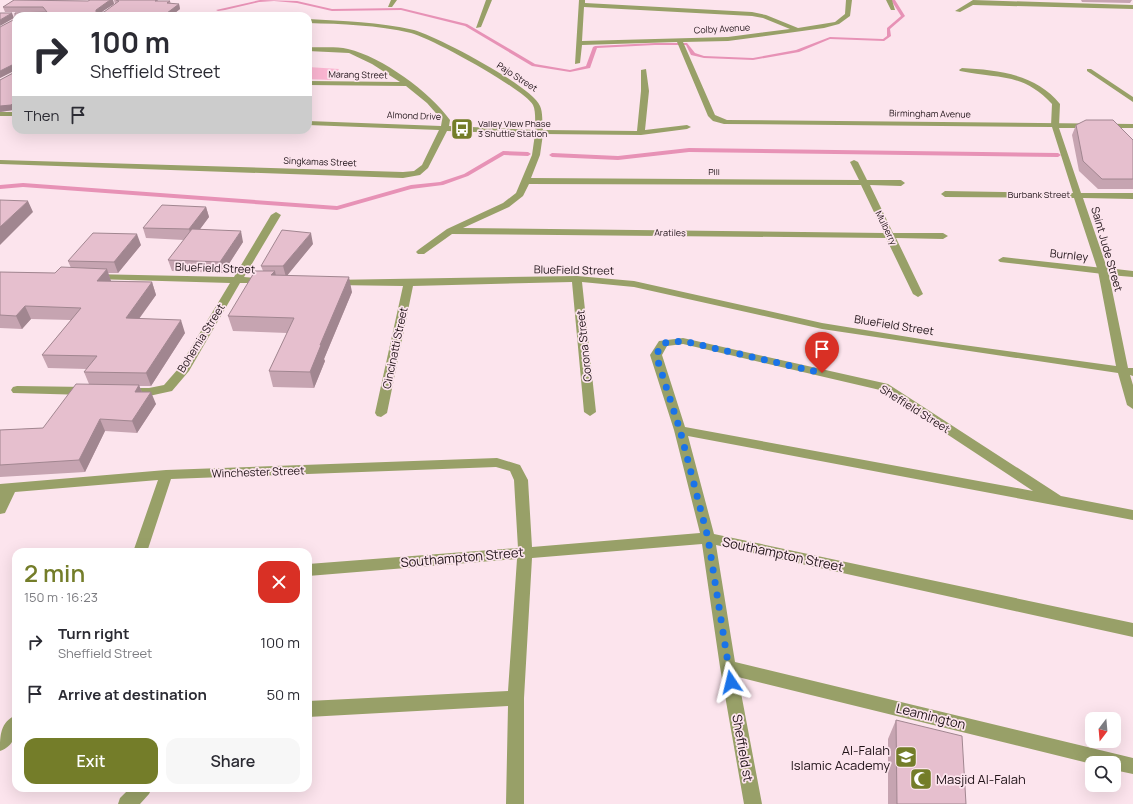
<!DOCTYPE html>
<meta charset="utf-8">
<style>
:root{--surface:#fff;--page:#f7f7f7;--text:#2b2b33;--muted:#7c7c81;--accent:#747d29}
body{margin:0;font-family:Manrope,sans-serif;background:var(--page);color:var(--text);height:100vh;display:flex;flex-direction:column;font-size:15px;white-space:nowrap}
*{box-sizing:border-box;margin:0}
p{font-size:13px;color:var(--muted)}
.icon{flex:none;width:22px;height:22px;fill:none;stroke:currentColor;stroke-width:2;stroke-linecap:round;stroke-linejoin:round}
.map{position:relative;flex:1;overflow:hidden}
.sheet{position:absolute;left:12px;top:548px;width:300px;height:244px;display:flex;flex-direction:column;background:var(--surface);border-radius:12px;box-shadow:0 4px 16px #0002}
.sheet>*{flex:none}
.hud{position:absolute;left:12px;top:12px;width:300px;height:122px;border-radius:12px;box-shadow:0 4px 16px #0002;background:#fff;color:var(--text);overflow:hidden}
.needle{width:26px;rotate:196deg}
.tools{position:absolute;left:1085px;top:712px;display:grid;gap:8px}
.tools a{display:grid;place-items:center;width:36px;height:36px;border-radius:8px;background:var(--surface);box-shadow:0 4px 16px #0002;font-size:20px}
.pin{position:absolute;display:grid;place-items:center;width:34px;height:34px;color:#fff;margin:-41px -17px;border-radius:50% 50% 50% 0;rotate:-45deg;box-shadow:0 0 4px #0007}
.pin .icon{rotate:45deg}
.me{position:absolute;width:44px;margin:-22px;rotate:350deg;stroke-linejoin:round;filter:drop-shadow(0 0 3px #0008)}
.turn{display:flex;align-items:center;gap:14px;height:84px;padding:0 12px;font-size:18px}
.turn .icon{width:52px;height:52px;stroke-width:2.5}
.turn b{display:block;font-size:28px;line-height:34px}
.then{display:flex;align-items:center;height:38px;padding:0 12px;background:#0003;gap:8px;font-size:15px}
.round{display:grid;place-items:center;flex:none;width:42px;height:42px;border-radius:12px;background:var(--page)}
.overview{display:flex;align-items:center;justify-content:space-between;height:68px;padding:0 12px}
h1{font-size:24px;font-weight:600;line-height:30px;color:var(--accent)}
.action{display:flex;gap:8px;margin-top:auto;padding:8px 12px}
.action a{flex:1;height:46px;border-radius:12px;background:var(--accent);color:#fff;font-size:16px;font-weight:600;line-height:46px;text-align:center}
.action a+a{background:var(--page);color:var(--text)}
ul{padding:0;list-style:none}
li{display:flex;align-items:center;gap:12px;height:52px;padding:0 12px}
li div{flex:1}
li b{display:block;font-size:15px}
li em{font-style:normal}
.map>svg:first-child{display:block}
.green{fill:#fab5d1}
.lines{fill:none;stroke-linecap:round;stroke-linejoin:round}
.stream{fill:#e792b6;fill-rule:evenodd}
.lane{fill:#98a068;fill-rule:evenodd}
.street{fill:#98a068;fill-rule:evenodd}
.wall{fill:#c6a4b1}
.shaded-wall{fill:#a18690}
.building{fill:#e6bfce;stroke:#a18690}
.route{stroke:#1a73e8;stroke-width:7;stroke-dasharray:0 12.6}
.labels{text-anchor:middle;stroke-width:3.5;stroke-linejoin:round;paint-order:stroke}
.far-street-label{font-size:9px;fill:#1f1217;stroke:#fce4ed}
.far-poi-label{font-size:9px;fill:#1f1217;stroke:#fce4ed;text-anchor:start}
.street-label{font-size:11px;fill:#1f1217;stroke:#fce4ed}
.near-street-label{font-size:13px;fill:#1f1217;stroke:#fce4ed}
.near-poi-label{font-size:13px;fill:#1f1217;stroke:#fce4ed;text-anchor:end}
</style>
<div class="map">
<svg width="1133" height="804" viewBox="0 0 1133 804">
<rect width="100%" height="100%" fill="#fce4ed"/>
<path class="green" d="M308,67L339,69L331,80L308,79Z"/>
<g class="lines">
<path class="stream" d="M260,0L297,1L332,9L401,8L467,24L535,64L570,70L586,66L593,47L595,46L655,43H687L695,53L704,56L753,58L796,50L830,37L883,39L887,36V28L901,16L891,0H895L905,16L890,29L891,36L884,41L830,39L799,52L753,60L704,58L691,55L686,45H655L597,48L590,68L570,72L532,66L465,26L401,10L332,11L297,3L274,1L259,2L225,10L218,11L216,10Z
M689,148L1058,153L1061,155L1058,157L689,152L618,160L552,157L549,155L552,153L618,156Z
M503,151L528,152L531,154L528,156L504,155L468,176L443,185L411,189L337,210L23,187L0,189V185L23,183L337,206L411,185L440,182L464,174Z"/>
<path class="lane" d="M886,0H892L895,10H891Z
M962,68C998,70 1036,74 1060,104L1059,126L1055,128L1051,126L1052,104C1022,72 998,79 960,71L959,70Z
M1087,69H1091L1133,97V102L1087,71Z
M1003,257L1103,268L1108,271L1103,274L1000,262L998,260Z"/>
<path class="street" d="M391,0H397L392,7H388Z
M486,0H492L481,27L476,28Z
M579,0H585V3L752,12L766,15L798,28L835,22L845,14L846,0H852L850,16L839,24L824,28L728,41L683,42L715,115L727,120L1133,124V128H1059L1081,193H1133V199L1083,198L1107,268L1133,271V277L1109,275L1128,368H1133V376L1130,375L1133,385V409L1127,405L1118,373L822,329L634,287L582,282L596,412L590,416L584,412L572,282L413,286L387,413L381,417L377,416L375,413L403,286L334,285L329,282L330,280L577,276L634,281L822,323L927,340L1116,366L1098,271L1074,198L945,197L941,194L945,191L1073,193L1052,127L724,124L713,121L708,116L677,42L582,45L580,63L575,64ZM584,7L752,16L763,18L790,29L728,37L582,41Z
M973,0L1133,5V9L973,5L960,12L955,11Z
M308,19C343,21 379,22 414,30C436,36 532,86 540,106C543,112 542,123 543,130L637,131L641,91V70L646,69L649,91L645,130L687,125L691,127L687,129L641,135L543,134L540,155L531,178L859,180L850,162L854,160L858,162L867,180H901L905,183L901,186L870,185L893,233H943L948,236L943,239L896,238L923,294L918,297L913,294L886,238L452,234L424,254H418L416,252L418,250L447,229L503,203L516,193L532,155L535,134L447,131L428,168L420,175L403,178L0,164V160L403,172L414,171L422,165L439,130L308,125V121L441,126L442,120L427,103L406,86L308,85V81L400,82L372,64L349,53L308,51V47C321,48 335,46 348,49C382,57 430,92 450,120L449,126L535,130C535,123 536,111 533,105C524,89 431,38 411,33C377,25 342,24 308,23ZM529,184L861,185L884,233L463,228L509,207L523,196Z
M0,112H16V116H0Z
M276,212L281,215L244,277L268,279L269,281L268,283H240L189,371L172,391L149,396L122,394L120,391L122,388H149L164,385L178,369L230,283L94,279L90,278L89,276L90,274L234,277L271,215Z
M683,338L888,384L1061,496L1133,510V520L688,436L714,534L1133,623V637L716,545L735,662L1133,758V774L1114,770V763L1092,764L738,677L762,804H744L720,667L702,544L532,558L524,698V804H506L508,706L308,717V701L508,691L517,559L308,576V564L518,548L514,480L510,471L496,467L171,479L147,552H133L158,480L15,492L5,513L0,514V484L166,470L497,458L520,465L528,480L532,547L700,533L674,430L650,355L659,341ZM683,344L880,390L1033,491L685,427L662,355L667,346Z
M17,386L87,387L93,391L87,395L13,393L11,390L13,387Z
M16,715C16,731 17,745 0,751C0,736 0,722 16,715Z
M130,788H152L149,794L140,804H118L120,798Z"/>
</g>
<path class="wall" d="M14,0L88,1L90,0H113L114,4L101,12H104L115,4L114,0H158V1H170L171,4H179L180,9L171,16H16V108L13,110L0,112V80L15,72L14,70L0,78V27L15,19V13L36,12H5L3,7Z
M1081,0H1132L1130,3L1082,2Z
M1076,125L1133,140V189H1098L1079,171L1072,135Z
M206,207L209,217L200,229L243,242L223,273L172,271L168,260L184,240L146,238L143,228Z
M313,244L287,275L352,292L324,359L325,361L314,388L273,387L269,371L287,333L233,331L228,316L263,271L261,266Z
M141,245L118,273H108L111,281L152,282L156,295L139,319L185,333L151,386H139L142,392L156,404L137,433L105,431L85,472L0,477V430L43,428L89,384L84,372L87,369L48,368L42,355L71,320L31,319L22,329L0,328V272L55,273L71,268L68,261Z
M896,720L966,804H888V739Z"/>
<path class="shaded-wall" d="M110,0H113L114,4L97,15L96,10Z
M179,4L180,9L171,16H163Z
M12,13L14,18L0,26V20Z
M14,64L16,70L0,78V71Z
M16,101V108L13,110L0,112V106Z
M28,201L33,212L0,245V227Z
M206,207L209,217L192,240L189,229Z
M241,231L243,242L223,273L220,262Z
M311,233L313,244L286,277L283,266Z
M137,234L141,245L118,273L114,262Z
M107,269L111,281H97Z
M275,271L278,286L271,275Z
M349,277L352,292L324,359L325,361L314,388L310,372L320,345Z
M152,282L156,295L130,331L126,318Z
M25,306L31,319L22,329L16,316Z
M181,320L185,333L151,386L146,373Z
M139,385L144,397L135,392Z
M151,392L156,404L137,433L132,421Z
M100,419L105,431L85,472L79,460Z"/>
<path class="building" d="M14,0L88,1L90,0H110L96,10V12H104L119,1L116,0H157L155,1H170L167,3L179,4L163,16H16V101L11,105L0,106V80L15,72L14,64L0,71V27L15,19V13L47,12L43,7H3Z
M0,13H12L0,20Z
M1086,120H1113L1133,140V179H1102L1083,161L1076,125Z
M0,200L28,201L0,227Z
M162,205L206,207L189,229L143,228Z
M192,229L241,231L220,262L168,260Z
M282,230L311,233L283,266H261Z
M93,233L137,234L114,262L68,261Z
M61,267L107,269L97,281L152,282L126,318L181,320L146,373L84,372L97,356L42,355L81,308L25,306L16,316L0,315V272L55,273Z
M255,271H275L271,275L349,277L320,345H321L310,372L269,371L294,318L228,316Z
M76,384L139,385L135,392H151L132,421L100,419L79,460L0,465V430L43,428Z
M896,720L962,736L966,804H897Z"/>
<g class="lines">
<path class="route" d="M731,682L708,538L680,430L656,355L663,343L683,341L822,373"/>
</g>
<defs>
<g id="bus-square" transform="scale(1.15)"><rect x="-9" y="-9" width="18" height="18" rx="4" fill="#747d29" stroke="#fce4ed"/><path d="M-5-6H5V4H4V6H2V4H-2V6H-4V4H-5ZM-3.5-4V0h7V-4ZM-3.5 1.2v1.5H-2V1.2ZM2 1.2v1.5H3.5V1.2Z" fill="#fff"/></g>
<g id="school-square" transform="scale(1.15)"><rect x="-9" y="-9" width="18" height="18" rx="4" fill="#747d29" stroke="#fce4ed"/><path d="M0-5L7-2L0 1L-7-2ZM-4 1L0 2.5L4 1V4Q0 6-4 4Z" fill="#fff"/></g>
<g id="mosque-square" transform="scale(1.15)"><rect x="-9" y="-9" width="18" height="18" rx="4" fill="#747d29" stroke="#fce4ed"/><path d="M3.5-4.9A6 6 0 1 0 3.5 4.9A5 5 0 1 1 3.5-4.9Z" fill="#fff"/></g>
</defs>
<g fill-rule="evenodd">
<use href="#bus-square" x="462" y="129"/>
<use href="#school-square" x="906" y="757"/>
<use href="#mosque-square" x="921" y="779"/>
</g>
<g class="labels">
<g class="far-street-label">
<text transform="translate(722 29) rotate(-3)" y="3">Colby Avenue</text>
<text transform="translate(358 75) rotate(1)" y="3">Marang Street</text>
<text transform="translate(517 77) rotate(33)" y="3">Pajo Street</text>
<text transform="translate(930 114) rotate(1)" y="3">Birmingham Avenue</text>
<text transform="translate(414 116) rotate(2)" y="3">Almond Drive</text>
<text transform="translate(320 162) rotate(2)" y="3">Singkamas Street</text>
<text x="714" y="175">Pili</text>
<text x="1039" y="198">Burbank Street</text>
<text transform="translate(886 228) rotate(64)" y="3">Mulberry</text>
<text transform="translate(670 233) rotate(1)" y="3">Aratiles</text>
</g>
<g class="far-poi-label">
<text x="478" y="127">Valley View Phase<tspan x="478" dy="10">3 Shuttle Station</tspan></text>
</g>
<g class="street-label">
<text transform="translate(1107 249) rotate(74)" y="4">Saint Jude Street</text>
<text transform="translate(1069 255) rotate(6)" y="4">Burnley</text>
<text transform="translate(215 268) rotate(2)" y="4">BlueField Street</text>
<text transform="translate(574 270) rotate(1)" y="4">BlueField Street</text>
<text transform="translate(894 325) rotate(9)" y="4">BlueField Street</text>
<text transform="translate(201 338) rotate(-58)" y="4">Bohemia Street</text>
<text transform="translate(584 346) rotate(-96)" y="4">Corona Street</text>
<text transform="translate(395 348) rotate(-78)" y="4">Cincinatti Street</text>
<text transform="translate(915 409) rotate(32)" y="4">Sheffield Street</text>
<text transform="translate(258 472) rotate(-2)" y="4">Winchester Street</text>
</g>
<g class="near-street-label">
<text transform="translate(783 554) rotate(12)" y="5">Southampton Street</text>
<text transform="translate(462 557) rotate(-5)" y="5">Southampton Street</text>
<text transform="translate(931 716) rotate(14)" y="5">Leamington</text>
<text transform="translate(743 748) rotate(80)" y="5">Sheffield st</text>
</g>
<g class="near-poi-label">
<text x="890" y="755">Al-Falah<tspan x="890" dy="15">Islamic Academy</tspan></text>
<text x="936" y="784" text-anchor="start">Masjid Al-Falah</text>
</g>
</g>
</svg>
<div class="tools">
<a><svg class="needle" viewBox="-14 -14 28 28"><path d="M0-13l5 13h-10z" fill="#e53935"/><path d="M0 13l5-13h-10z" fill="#7c7c81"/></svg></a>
<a><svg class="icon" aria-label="search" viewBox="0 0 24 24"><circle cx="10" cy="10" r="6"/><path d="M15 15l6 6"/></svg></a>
</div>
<div class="pin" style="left:822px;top:373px;background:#d93025"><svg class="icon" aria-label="arrive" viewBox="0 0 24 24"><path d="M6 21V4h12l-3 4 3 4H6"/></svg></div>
<svg class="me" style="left:731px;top:682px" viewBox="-20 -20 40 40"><path d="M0-17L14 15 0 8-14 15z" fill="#1a73e8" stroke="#fff" stroke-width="4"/></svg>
<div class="hud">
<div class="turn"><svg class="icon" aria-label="right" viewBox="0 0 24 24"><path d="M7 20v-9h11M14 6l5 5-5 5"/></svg><div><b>100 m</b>Sheffield Street</div></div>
<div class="then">Then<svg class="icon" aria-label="arrive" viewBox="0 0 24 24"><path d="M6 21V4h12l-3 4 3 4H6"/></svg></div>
</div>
<section class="sheet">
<div class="overview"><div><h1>2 min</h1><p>150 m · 16:23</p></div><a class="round" style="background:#d93025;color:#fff"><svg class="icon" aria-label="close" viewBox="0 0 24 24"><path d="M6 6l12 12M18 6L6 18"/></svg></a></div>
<ul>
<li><svg class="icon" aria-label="right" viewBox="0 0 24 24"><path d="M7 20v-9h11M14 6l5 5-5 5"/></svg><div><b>Turn right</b><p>Sheffield Street</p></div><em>100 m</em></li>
<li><svg class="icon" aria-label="arrive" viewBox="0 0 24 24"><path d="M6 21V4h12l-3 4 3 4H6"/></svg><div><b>Arrive at destination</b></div><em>50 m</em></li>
</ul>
<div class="action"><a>Exit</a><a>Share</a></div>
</section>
</div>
